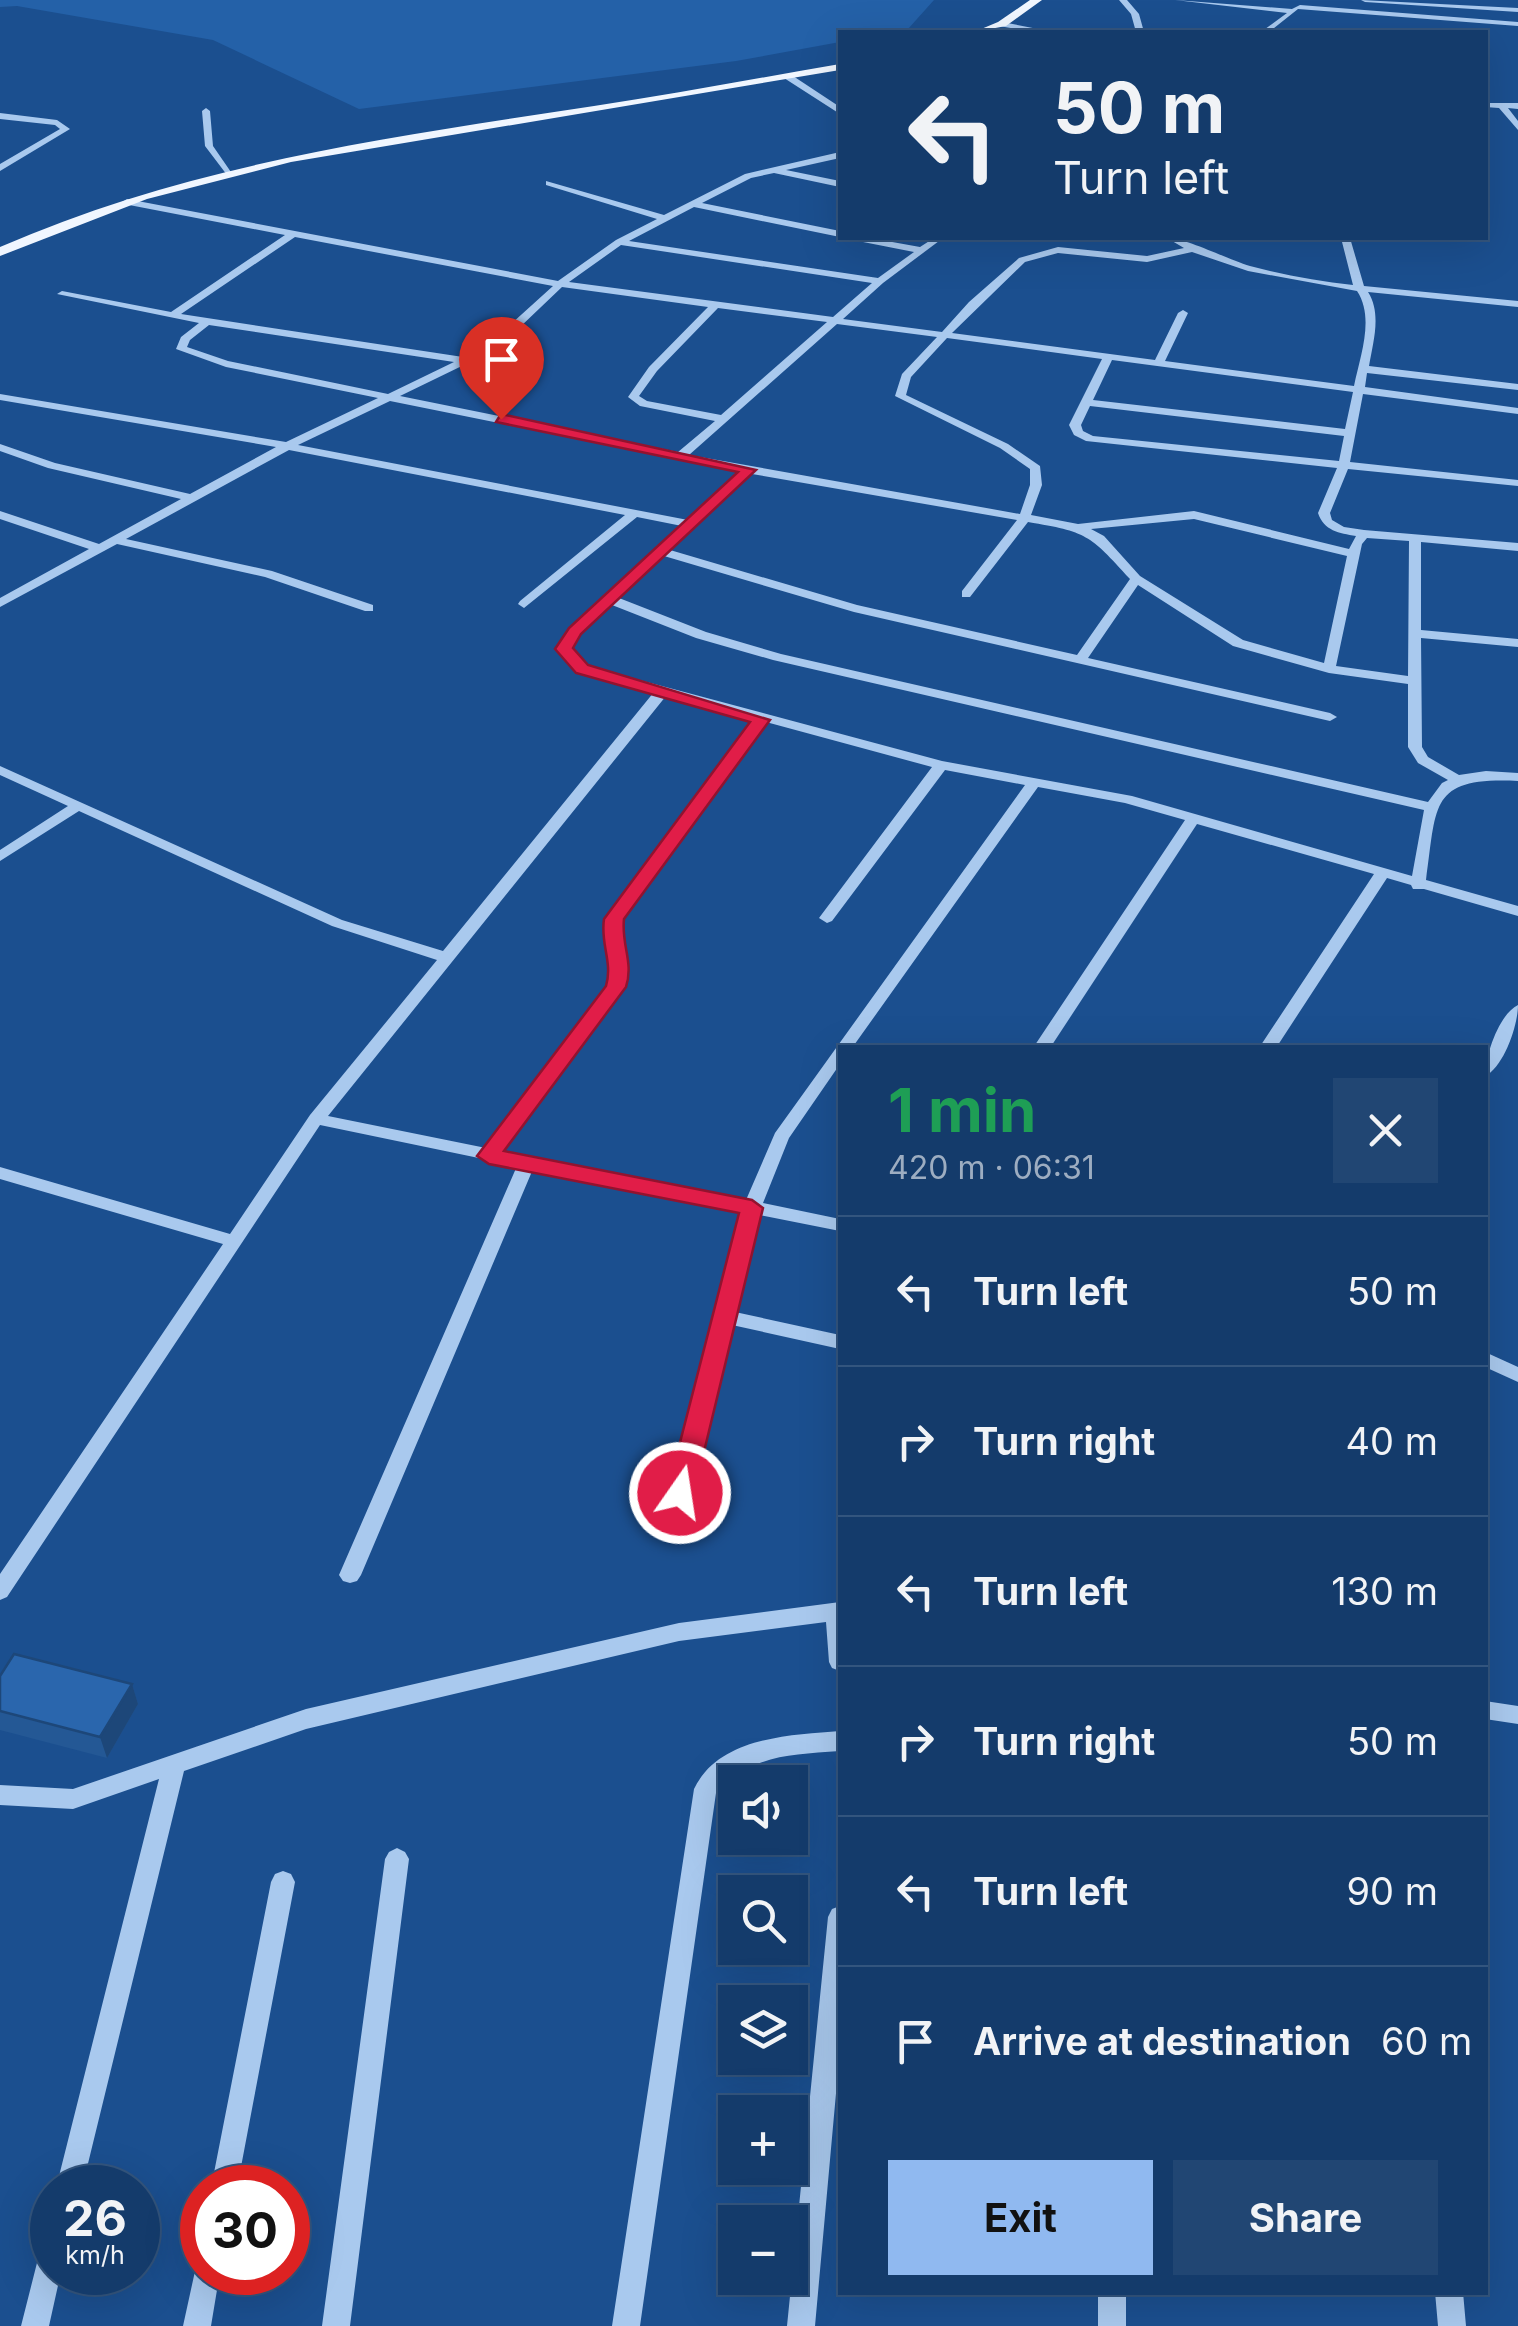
<!DOCTYPE html>
<meta charset="utf-8">
<style>
:root{--surface:#143b6b;--page:#214673;--text:#f1f3f6;--muted:#9dadc1;--line:#33557e;--accent:#90b9f0}
body{margin:0;font-family:Inter,sans-serif;background:var(--page);color:var(--text);height:100vh;display:flex;flex-direction:column;font-size:38px;white-space:nowrap}
*{box-sizing:border-box;margin:0}
p{font-size:32px;color:var(--muted)}
.icon{flex:none;width:55px;height:55px;fill:none;stroke:currentColor;stroke-width:2;stroke-linecap:round;stroke-linejoin:round}
.map{position:relative;flex:1;overflow:hidden}
.details{position:absolute;left:838px;top:1045px;width:650px;height:1250px;display:flex;flex-direction:column;background:var(--surface);border-radius:0px;box-shadow:0 10px 40px #0002,0 0 0 2px var(--line)}
.details>*{flex:none}
.top-card{position:absolute;left:838px;top:30px;width:650px;height:210px;border-radius:0px;box-shadow:0 10px 40px #0002,0 0 0 2px var(--line);background:#143b6b;color:var(--text);overflow:hidden}
.fabs{position:absolute;left:718px;top:1765px;display:grid;gap:20px}
.fabs a{display:grid;place-items:center;width:90px;height:90px;border-radius:0px;background:var(--surface);box-shadow:0 10px 40px #0002,0 0 0 2px var(--line);font-size:50px}
.speed{position:absolute;left:30px;top:2165px;display:flex;gap:20px;font-size:50px;font-weight:700;text-align:center}
.speed>*{display:grid;place-content:center;width:130px;height:130px;border-radius:50%;background:var(--surface);box-shadow:0 10px 40px #0002,0 0 0 2px var(--line);line-height:1}
.speed small{font-size:25px;font-weight:400}
.speed .limit{border:15px solid #d22;background:#fff;color:#111}
.pin{position:absolute;display:grid;place-items:center;width:85px;height:85px;color:#fff;margin:-102px -42px;border-radius:50% 50% 50% 0;rotate:-45deg;box-shadow:0 0 10px #0007}
.pin .icon{rotate:45deg}
.me{position:absolute;width:110px;margin:-55px;rotate:13deg;stroke-linejoin:round;filter:drop-shadow(0 0 8px #0008)}
.turn{display:flex;align-items:center;gap:35px;height:210px;padding:0 50px;font-size:45px}
.turn .icon{width:130px;height:130px;stroke-width:2.5}
.turn b{display:block;font-size:70px;line-height:85px}
.round{display:grid;place-items:center;flex:none;width:105px;height:105px;border-radius:0px;background:var(--page)}
.overview{display:flex;align-items:center;justify-content:space-between;height:170px;padding:0 50px}
h1{font-size:60px;font-weight:700;line-height:75px;color:#1e9e55}
.button{display:flex;gap:20px;margin-top:auto;padding:20px 50px}
.button a{flex:1;height:115px;border-radius:0px;background:var(--accent);color:#111;font-size:40px;font-weight:700;line-height:115px;text-align:center}
.button a+a{background:var(--page);color:var(--text)}
ul{padding:0;list-style:none}
li{display:flex;align-items:center;gap:30px;height:150px;padding:0 50px;border-top:2px solid var(--line)}
li div{flex:1}
li b{display:block;font-size:38px}
li em{font-style:normal}
.map>svg:first-child{display:block}
.green{fill:#2461a8}
.lines{fill:none;stroke-linecap:round;stroke-linejoin:round}
.minor{fill:#a9c9ee;fill-rule:evenodd}
.major{fill:#f0f6ff;fill-rule:evenodd}
.wall{fill:#245895}
.shaded-wall{fill:#1d4779}
.building{fill:#2a66ad;stroke:#1d4779;stroke-width:2.5}
.route{fill:#e11d48;stroke:#92132f;stroke-width:2.5}
</style>
<div class="map">
<svg width="1518" height="2326" viewBox="0 0 1518 2326">
<rect width="100%" height="100%" fill="#1b4f8f"/>
<path class="green" d="M0,0H934L908,29L840,32V42L736,61L359,109L213,40L17,6L0,7Z"/>
<g class="lines">
<path class="minor" d="M1119,0H1127L1139,14L1144,32H1136L1131,14Z
M1175,0L1292,9L1300,5L1518,22V26L1298,9L1269,32H1261L1287,13Z
M1361,0L1518,8V12L1365,2Z
M1002,22L1043,30L1047,32H1034L999,26Z
M784,74H790L840,107V114L784,78Z
M1485,103H1518V109L1508,108L1518,121V130L1499,108L1485,107Z
M206,108L210,111L213,146L233,175H227L205,146L202,111Z
M0,113L57,120L70,129L0,171V164L60,129L55,125L0,119Z
M840,152V158L786,170L840,181V187L774,173L751,178L702,203L840,231V237L694,207L629,241L878,278L914,252L858,241L854,238H870L920,247L934,238H943L883,283L843,319L942,332L969,302L1019,258L1058,247L1147,256L1184,248L1167,238C1186,238 1227,259 1250,266C1284,275 1319,281 1353,285L1341,238H1350L1364,286L1518,301V307L1368,292C1382,314 1373,342 1369,366L1518,384V390L1367,373L1365,387L1518,408V414L1363,394L1350,462L1518,480V486L1348,469L1330,513L1332,520L1344,527L1364,530L1518,543V551L1421,542V630L1518,639V647L1421,638L1422,747L1428,757L1459,775L1486,771L1518,773V781C1429,777 1437,804 1426,880L1518,906V916L1424,889H1413L1411,885L1387,878L1276,1048H1259L1374,874L1197,824L1050,1048H1033L1185,820L1125,803L1038,787L852,1048H840V1064L789,1138L763,1203L840,1219V1231L759,1215L735,1312L840,1335V1349L732,1325L688,1499L681,1501L674,1499L671,1493L714,1321L712,1316L717,1310L742,1211L533,1169L361,1575L357,1581L350,1583L343,1581L339,1575L517,1166L320,1125L7,1597L0,1600V1574L223,1244L0,1179V1167L230,1234L310,1115L437,960L332,926L79,811L0,861V850L68,806L0,775V766L342,920L443,951L654,692L577,672L557,649L570,629L682,526L637,517L524,608L518,604L520,601L625,515L289,450L126,539L272,571L373,605V611H365L265,577L117,544L0,607V598L89,549L0,519V511L99,544L181,499L48,468L0,451V444L55,463L190,494L276,447L0,400V394L286,442L378,398L226,367L176,349L181,337L199,323L57,294L62,291L171,312L285,235L124,204L122,202L127,199L558,281L616,240L657,219L546,185V181L664,215L745,174ZM295,237L553,286L511,324L463,357L181,314ZM621,245L872,283L833,317L569,282ZM1192,252L1248,271L1357,291C1375,318 1360,356 1354,386L1165,361L1188,313L1183,310L1178,313L1155,360L952,333L1025,262L1058,253L1147,262ZM562,287L708,307L649,367L628,397L640,406L715,421L678,452L400,396L468,363L519,328ZM718,308L827,322L721,415L647,401L639,396L657,371ZM837,324L937,337L902,374L895,396L1000,448L1030,469V485L1020,514L689,455ZM209,325L454,362L388,394L228,361L187,347L190,340ZM947,338L1102,359L1069,425L1074,435L1086,441L1337,468L1318,513C1324,531 1339,533 1356,536L1349,549L1194,511L1078,524L1031,515L1042,485L1040,466L1008,444L906,395L911,377ZM1112,360L1353,392L1345,429L1093,400ZM390,401L740,472L688,520L298,445ZM1090,406L1344,436L1339,461L1093,436L1083,431L1081,425ZM752,474L1017,520L962,591V597H970L1028,522C1087,532 1089,534 1130,579L1077,655L857,605L670,550ZM1194,519L1347,556L1324,663L1243,640L1140,576L1104,536L1091,529ZM1367,538L1409,541L1408,676L1336,666L1362,544ZM664,556L854,612L1330,721L1337,717L1330,713L1088,658L1138,585L1233,646L1329,673L1408,684V747L1418,763L1448,780L1442,783L1428,802L781,654L706,632L619,598ZM612,605L696,638L773,660L1424,810L1412,876L1132,796L942,761L587,666L571,649L580,634ZM666,696L755,719L606,919L611,968L608,986L486,1148L328,1116ZM766,722L932,767L819,918L827,923L832,921L945,770L1025,785L775,1133L746,1200L502,1151L624,987L627,968L622,919Z
M1518,1005C1518,1025 1504,1067 1485,1076C1485,1056 1499,1014 1518,1005Z
M1485,1352L1518,1367V1382L1485,1367Z
M840,1602V1671L832,1668L829,1662L826,1622L679,1641L306,1729L184,1771L82,2188H56L159,1779L73,1809L0,1805V1785L73,1789L306,1709L679,1623Z
M1485,1701L1518,1706V1724L1485,1719Z
M840,1731V1751C788,1755 754,1754 716,1793L640,2326H612L694,1789C719,1737 790,1735 840,1731Z
M397,1848L405,1852L409,1859L350,2326H322L385,1859L389,1852Z
M283,1871L291,1874L295,1882L237,2188H211L271,1882L275,1874Z
M840,1906V2049L815,2326H787L828,1917L832,1909Z
M52,2242V2272H61L49,2326H21L39,2255L42,2245Z
M202,2260V2272H220L211,2326H183L197,2262Z
M1098,2292H1126V2326H1098Z
M1435,2292H1463L1466,2326H1438Z"/>
<path class="major" d="M1030,0H1042L1006,26L974,32L998,22Z
M840,64V70L291,162L147,199L0,256V247C190,164 390,137 594,106C676,94 758,78 840,64Z"/>
</g>
<path class="wall" d="M0,1676L132,1684L138,1704L107,1758L0,1730Z"/>
<path class="shaded-wall" d="M132,1684L138,1704L107,1758L100,1737Z"/>
<path class="building" d="M14,1654L132,1684L100,1737L0,1711V1676Z"/>
<path class="route" d="M501,414L756,470L581,634L573,648L588,665L770,720L624,919C621,945 634,962 626,987L504,1151L752,1200L763,1208L694,1493L680,1503L667,1493L739,1213L489,1164L477,1156L606,986C613,962 600,944 604,919L750,722L576,673L555,649L569,628L738,472L496,422Z"/>
</svg>
<div class="fabs">
<a><svg class="icon" aria-label="sound" viewBox="0 0 24 24"><path d="M4 9h4l5-4v14l-5-4H4zM17 9q2 3 0 6"/></svg></a>
<a><svg class="icon" aria-label="search" viewBox="0 0 24 24"><circle cx="10" cy="10" r="6"/><path d="M15 15l6 6"/></svg></a>
<a><svg class="icon" aria-label="layers" viewBox="0 0 24 24"><path d="M12 4l9 5-9 5-9-5zM3 14l9 5 9-5"/></svg></a>
<a>+</a>
<a>−</a>
</div>
<div class="speed"><div>26<small>km/h</small></div><div class="limit">30</div></div>
<div class="pin" style="left:501px;top:419px;background:#d93025"><svg class="icon" aria-label="arrive" viewBox="0 0 24 24"><path d="M6 21V4h12l-3 4 3 4H6"/></svg></div>
<svg class="me" style="left:680px;top:1493px" viewBox="-20 -20 40 40"><circle r="17" fill="#e11d48" stroke="#fff" stroke-width="3"/><path d="M0-11L8 9 0 5-8 9z" fill="#fff"/></svg>
<div class="top-card">
<div class="turn"><svg class="icon" aria-label="left" viewBox="0 0 24 24"><path d="M17 20v-9H6M10 6l-5 5 5 5"/></svg><div><b>50 m</b>Turn left</div></div>
</div>
<section class="details">
<div class="overview"><div><h1>1 min</h1><p>420 m · 06:31</p></div><a class="round"><svg class="icon" aria-label="close" viewBox="0 0 24 24"><path d="M6 6l12 12M18 6L6 18"/></svg></a></div>
<ul>
<li><svg class="icon" aria-label="left" viewBox="0 0 24 24"><path d="M17 20v-9H6M10 6l-5 5 5 5"/></svg><div><b>Turn left</b></div><em>50 m</em></li>
<li><svg class="icon" aria-label="right" viewBox="0 0 24 24"><path d="M7 20v-9h11M14 6l5 5-5 5"/></svg><div><b>Turn right</b></div><em>40 m</em></li>
<li><svg class="icon" aria-label="left" viewBox="0 0 24 24"><path d="M17 20v-9H6M10 6l-5 5 5 5"/></svg><div><b>Turn left</b></div><em>130 m</em></li>
<li><svg class="icon" aria-label="right" viewBox="0 0 24 24"><path d="M7 20v-9h11M14 6l5 5-5 5"/></svg><div><b>Turn right</b></div><em>50 m</em></li>
<li><svg class="icon" aria-label="left" viewBox="0 0 24 24"><path d="M17 20v-9H6M10 6l-5 5 5 5"/></svg><div><b>Turn left</b></div><em>90 m</em></li>
<li><svg class="icon" aria-label="arrive" viewBox="0 0 24 24"><path d="M6 21V4h12l-3 4 3 4H6"/></svg><div><b>Arrive at destination</b></div><em>60 m</em></li>
</ul>
<div class="button"><a>Exit</a><a>Share</a></div>
</section>
</div>
